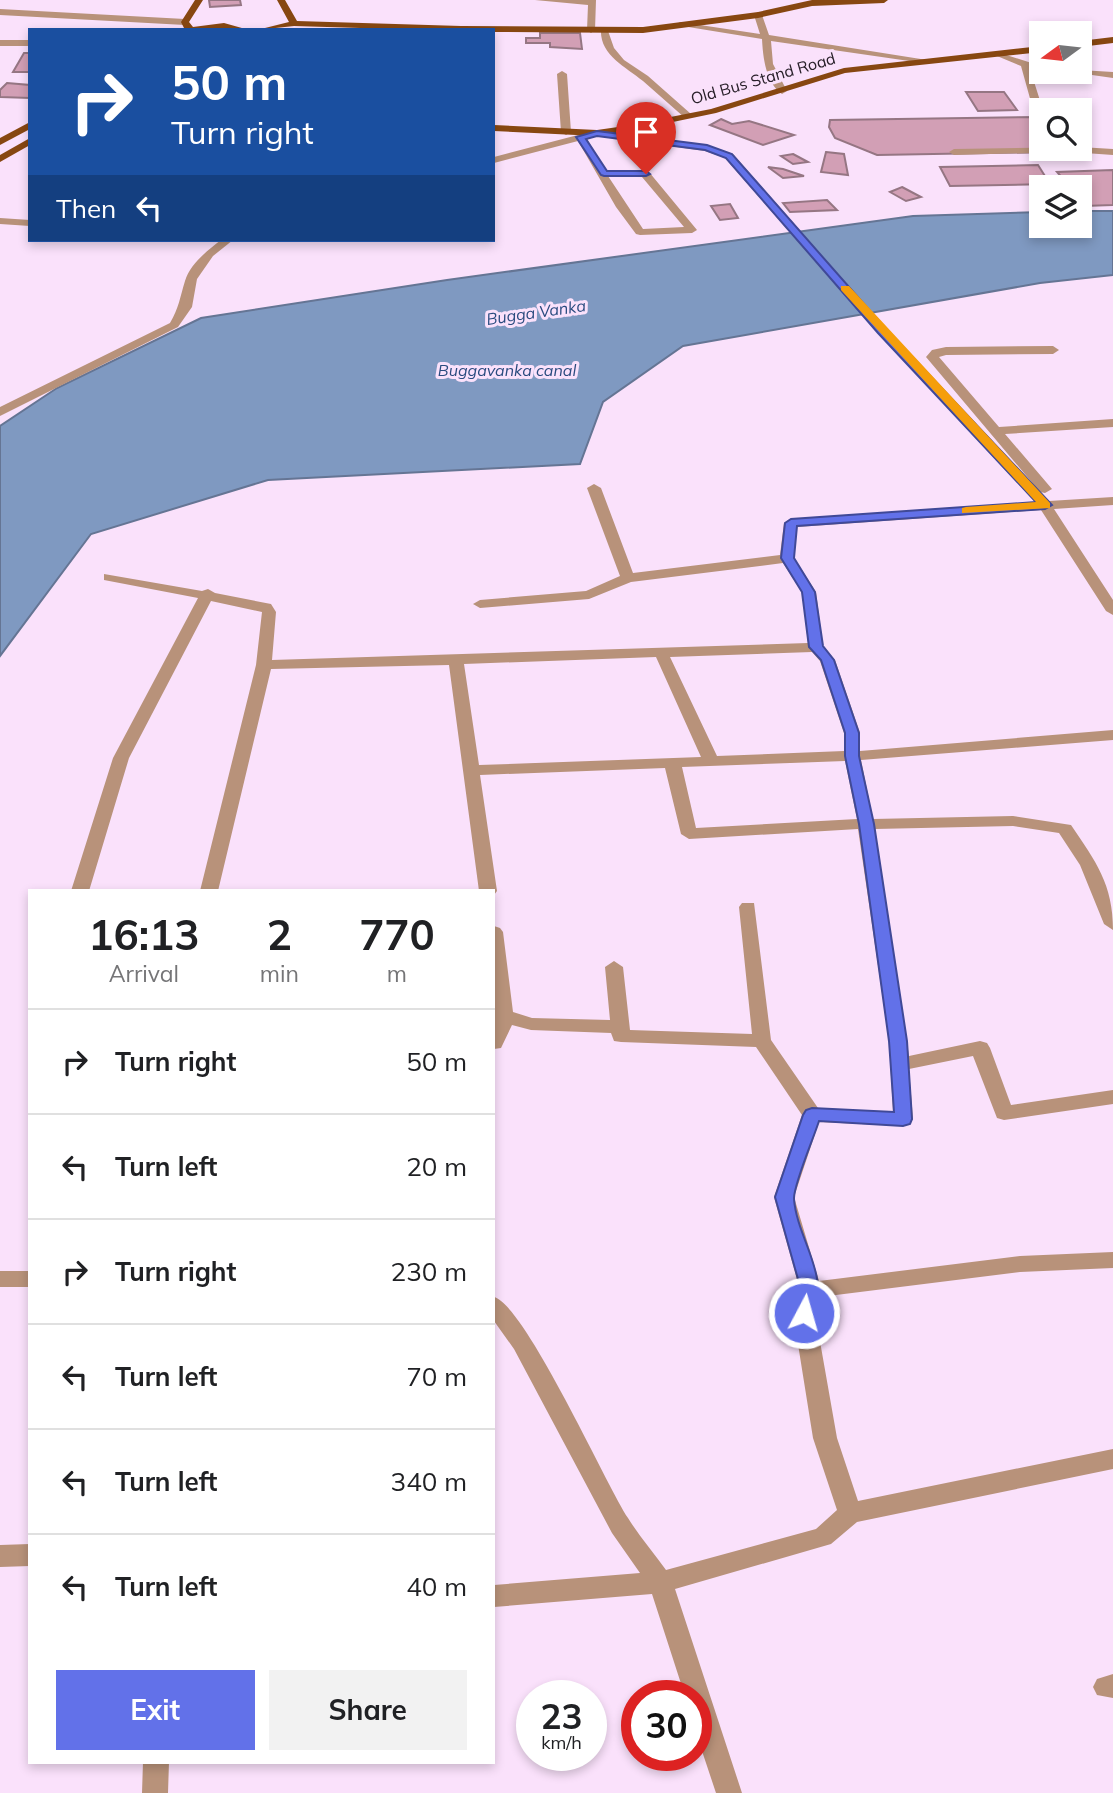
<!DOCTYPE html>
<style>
:root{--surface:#fff;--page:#f2f2f2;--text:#202124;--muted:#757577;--line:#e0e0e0;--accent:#6271e9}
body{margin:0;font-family:Mulish,sans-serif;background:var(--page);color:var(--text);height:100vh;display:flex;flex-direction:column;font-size:26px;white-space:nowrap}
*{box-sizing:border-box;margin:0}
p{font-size:23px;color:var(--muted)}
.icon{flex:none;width:38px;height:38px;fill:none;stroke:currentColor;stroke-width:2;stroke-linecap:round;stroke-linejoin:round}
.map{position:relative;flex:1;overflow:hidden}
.sheet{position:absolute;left:28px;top:889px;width:467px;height:875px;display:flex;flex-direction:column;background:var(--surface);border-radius:0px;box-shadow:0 4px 10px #0003}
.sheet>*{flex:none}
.banner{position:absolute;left:28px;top:28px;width:467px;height:214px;border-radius:0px;box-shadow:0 4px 10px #0003;background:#1a4fa0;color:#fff;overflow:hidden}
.needle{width:46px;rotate:255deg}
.buttons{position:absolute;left:1029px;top:21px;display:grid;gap:14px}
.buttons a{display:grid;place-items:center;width:63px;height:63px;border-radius:0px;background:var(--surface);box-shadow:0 4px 10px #0003;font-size:35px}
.speed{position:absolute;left:516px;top:1680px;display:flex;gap:14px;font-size:35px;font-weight:700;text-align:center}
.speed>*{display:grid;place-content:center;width:91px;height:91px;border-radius:50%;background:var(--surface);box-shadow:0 4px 10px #0003;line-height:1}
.speed small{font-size:18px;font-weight:400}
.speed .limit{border:10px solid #d22;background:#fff;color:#111}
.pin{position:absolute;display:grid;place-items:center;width:60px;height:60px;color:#fff;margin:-72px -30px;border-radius:50% 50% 50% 0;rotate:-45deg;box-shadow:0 0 7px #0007}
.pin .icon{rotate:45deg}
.me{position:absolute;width:77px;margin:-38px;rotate:6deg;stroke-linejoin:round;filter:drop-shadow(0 0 5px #0008)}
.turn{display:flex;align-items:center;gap:24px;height:147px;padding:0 28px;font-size:32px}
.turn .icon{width:91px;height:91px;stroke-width:2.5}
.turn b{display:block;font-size:49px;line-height:60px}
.then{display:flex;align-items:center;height:66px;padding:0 28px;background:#0003;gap:14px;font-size:26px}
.eta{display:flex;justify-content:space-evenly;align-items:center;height:119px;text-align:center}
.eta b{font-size:42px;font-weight:700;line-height:49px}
.primary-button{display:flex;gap:14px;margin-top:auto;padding:14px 28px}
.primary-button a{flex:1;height:80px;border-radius:0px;background:var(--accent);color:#fff;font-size:28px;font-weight:700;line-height:80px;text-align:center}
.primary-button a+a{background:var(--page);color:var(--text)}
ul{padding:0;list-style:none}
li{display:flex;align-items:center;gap:21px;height:105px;padding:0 28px;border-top:2px solid var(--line)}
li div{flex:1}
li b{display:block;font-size:26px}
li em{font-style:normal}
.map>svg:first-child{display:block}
.water{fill:#7f99c1;stroke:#657594;stroke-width:2}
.building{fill:#d29fb5;stroke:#957683;stroke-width:2}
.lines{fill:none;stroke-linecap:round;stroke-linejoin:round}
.minor{fill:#b8927a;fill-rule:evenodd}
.major{fill:#874711;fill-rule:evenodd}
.route{fill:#6271e9;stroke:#404997;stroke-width:2}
.slow{fill:#f59e0b}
.labels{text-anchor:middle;stroke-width:6;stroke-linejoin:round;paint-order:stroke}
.far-street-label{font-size:16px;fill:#29202a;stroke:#fae1fb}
.far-water-label{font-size:16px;font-style:italic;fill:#2a4b7f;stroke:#fae1fb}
</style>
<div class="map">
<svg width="1113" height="1793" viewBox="0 0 1113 1793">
<rect width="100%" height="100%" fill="#fae1fb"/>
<path class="water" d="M1080,211H1113V275L1040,283L683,346L603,402L580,464L268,480L91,534L0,656V426L57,388L201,318L447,280L913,216L1041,212V226H1080Z"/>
<path class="building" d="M209,0H240L241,5L210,7Z
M540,33H580L582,49L550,47V43H526V38H540Z
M24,53H30V72H13Z
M7,83L30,85V98L0,97V90Z
M966,92H1004L1017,110L978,111Z
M1039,117L1041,149H1053L1054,152L877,155L835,138L829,127L830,120Z
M721,119L732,124L749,121L794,135L763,145L710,125Z
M826,152L844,154L848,175L821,172Z
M793,154L808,162L793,164L781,156Z
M1038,165L1050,184L950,186L940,167Z
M768,167L783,169L804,176L783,178Z
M1113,170V205L1084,206L1080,200V187H1070L1057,172Z
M902,187L921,197L906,201L890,192Z
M827,200L837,210L790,212L783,203Z
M730,204L738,218L720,220L711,206Z"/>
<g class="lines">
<path class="minor" d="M535,0H596L595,30L591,33L587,30L588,5Z
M0,9L185,19L189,22L185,25L0,15Z
M758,12L762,15L769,35L927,60L923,63L771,41L773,64L787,91L782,94C766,83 763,58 762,39L676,25L680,22L760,34L754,15Z
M601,28H607L614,48L624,60L648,76L691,114V118H685C671,106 657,93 643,81C625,66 599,55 601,28Z
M0,40H30V46H0Z
M997,52L1041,66V72L1030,69L1043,110L1041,123L1036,120L1021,66L997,56Z
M1080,70L1113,72V78L1071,72Z
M562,71L567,74L571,132L566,135L561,132L557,74Z
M597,130L707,145L733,154L886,329L1049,501L1113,497V505L1054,509L1113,600V615L1106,611L1041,510L797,527L794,558L816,592L823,646L835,660L860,733V751L1113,730V740L861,760L873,819L1013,816L1071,825C1096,862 1113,884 1113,930L1104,924L1080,865L1059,833L1013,826L875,829L909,1056L980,1041L987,1043L990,1048L1011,1105L1113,1090V1104L1004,1120L997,1118L973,1056L909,1069L913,1119L910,1124L903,1126L819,1122L794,1197L819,1281L1020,1256L1113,1252V1268L1020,1272L820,1297L815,1313L837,1438L858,1501L1113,1449V1469L857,1522L831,1544L675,1589L742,1793H716L696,1733V1696H685L652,1594L494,1607V1585L640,1573L612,1533L514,1349L494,1321V1297C525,1305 605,1482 628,1518C639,1536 654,1553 666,1570L816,1529L837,1510L813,1438L793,1313L800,1290L774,1197L802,1115L756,1047L621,1042L614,1041L611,1033L531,1030L512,1025L501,1048L494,1049V926L500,928L503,932L513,1012L532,1018L610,1020L605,967L614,961L623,967L630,1030L752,1034L739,907L742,903H754L771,1040L818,1108L893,1112L889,1041L858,829L689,839L681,834L665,768L480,775L497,891L494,895V891H479L449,665L271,669L218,891H200L256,665L262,612L211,601L129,758L89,891H71L113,758L198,598L104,580V574L202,591L208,589L215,593L271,604L276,612L272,660L808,643L802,592L783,563L631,582L589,599L480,608L473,604L480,600L586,591L620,576L587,488L594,484L601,488L633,573L780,555L784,523L791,519L1035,502L878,333L725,158L705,151L597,136L587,139L605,170L649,172L697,230L692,233L640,235L636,234L616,207L578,141L494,163V157ZM608,176L642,177L684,227L643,229ZM812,652L820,661L844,733V751L717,756L670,657ZM656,657L701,757L479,765L464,664ZM845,761L857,819L696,828L682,767Z
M1080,147L1113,149V155L1071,152L954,155L949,152L954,149Z
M0,218L30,220V226L0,224Z
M221,240H233L213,256L197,279L192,307L178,327L0,416V407L170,323C179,308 180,297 185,281C190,264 208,250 221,240Z
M946,347L1053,346L1059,350L1053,354L946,355L939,357L999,427L1113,419V427L1005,434L1052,489L1045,493L1040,492L926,357L932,350Z
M0,1271H30V1287H0Z
M30,1544V1566L0,1567V1545Z
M1113,1674V1698L1097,1695L1093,1687L1097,1679Z
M143,1762H169L168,1793H142Z"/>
<path class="major" d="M195,0H203L189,22L193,27L224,23L249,30H185L181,22Z
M277,0H285L297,21L461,26L643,27L758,12L812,0H888L884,3L812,6L758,18L643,33L494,32L294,26L257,30L289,22Z
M1113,37V43L1080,47V41Z
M1041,46V52L845,73L716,113L625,132L597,136L494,131V125L597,130L625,126L711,109L844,68Z
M30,122V129L0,145V138Z
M30,138V145L0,162V155Z"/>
</g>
<path class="route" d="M597,131L707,145L732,154L886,329L1052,505L1045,509L797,526L794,558L815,592L823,646L834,660L859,733V756L874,824L907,1041L912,1119L910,1124L903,1126L819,1121C814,1137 793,1186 794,1199C797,1240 833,1278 811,1318L804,1321L797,1318L795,1313L801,1290L775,1197L803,1115L806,1110L812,1108L894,1112L889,1041L859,824L845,756V733L821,660L809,647L802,592L781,558L785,523L791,519L1036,502L878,333L726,158L705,150L597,136L586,139L607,171H646L650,174L646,176H604L601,175L576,137Z"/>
<path class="slow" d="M841,286H849L1050,503V508L962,513V508L966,507L1036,502L841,290Z"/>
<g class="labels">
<g class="far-street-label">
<text transform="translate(763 78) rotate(-16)" y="6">Old Bus Stand Road</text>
</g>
<g class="far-water-label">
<text transform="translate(536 312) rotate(-8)" y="6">Bugga Vanka</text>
<text x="507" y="376">Buggavanka canal</text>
</g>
</g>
</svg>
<div class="buttons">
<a><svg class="needle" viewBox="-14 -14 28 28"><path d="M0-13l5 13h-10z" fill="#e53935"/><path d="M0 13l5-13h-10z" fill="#757577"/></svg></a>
<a><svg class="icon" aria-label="search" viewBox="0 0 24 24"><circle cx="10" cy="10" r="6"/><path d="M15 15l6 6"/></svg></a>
<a><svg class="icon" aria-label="layers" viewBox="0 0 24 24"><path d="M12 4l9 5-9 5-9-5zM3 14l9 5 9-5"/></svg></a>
</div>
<div class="speed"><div>23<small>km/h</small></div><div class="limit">30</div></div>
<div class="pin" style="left:646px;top:174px;background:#d93025"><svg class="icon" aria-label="arrive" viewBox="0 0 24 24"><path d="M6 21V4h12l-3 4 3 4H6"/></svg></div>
<svg class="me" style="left:804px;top:1313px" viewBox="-20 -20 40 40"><circle r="17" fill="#6271e9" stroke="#fff" stroke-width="3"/><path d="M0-11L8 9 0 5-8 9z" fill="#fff"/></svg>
<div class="banner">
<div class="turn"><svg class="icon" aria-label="right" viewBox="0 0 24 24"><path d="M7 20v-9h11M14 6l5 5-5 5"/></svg><div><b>50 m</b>Turn right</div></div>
<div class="then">Then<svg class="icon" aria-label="left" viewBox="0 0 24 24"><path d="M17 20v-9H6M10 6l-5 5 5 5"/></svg></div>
</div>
<section class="sheet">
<div class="eta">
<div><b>16:13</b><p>Arrival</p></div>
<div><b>2</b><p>min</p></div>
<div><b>770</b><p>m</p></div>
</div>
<ul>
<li><svg class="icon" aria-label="right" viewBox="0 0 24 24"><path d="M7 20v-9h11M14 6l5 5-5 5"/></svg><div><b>Turn right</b></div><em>50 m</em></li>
<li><svg class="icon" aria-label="left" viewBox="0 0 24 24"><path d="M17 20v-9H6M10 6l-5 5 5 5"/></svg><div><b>Turn left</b></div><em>20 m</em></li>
<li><svg class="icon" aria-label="right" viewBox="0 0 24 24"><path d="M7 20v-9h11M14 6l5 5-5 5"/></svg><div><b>Turn right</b></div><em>230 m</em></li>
<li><svg class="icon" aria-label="left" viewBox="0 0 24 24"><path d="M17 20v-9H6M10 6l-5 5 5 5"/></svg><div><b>Turn left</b></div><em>70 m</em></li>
<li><svg class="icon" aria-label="left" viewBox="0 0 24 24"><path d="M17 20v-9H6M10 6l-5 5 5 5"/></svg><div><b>Turn left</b></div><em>340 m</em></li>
<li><svg class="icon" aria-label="left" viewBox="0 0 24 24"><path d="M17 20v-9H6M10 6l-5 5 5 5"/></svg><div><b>Turn left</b></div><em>40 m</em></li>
</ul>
<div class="primary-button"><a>Exit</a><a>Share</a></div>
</section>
</div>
